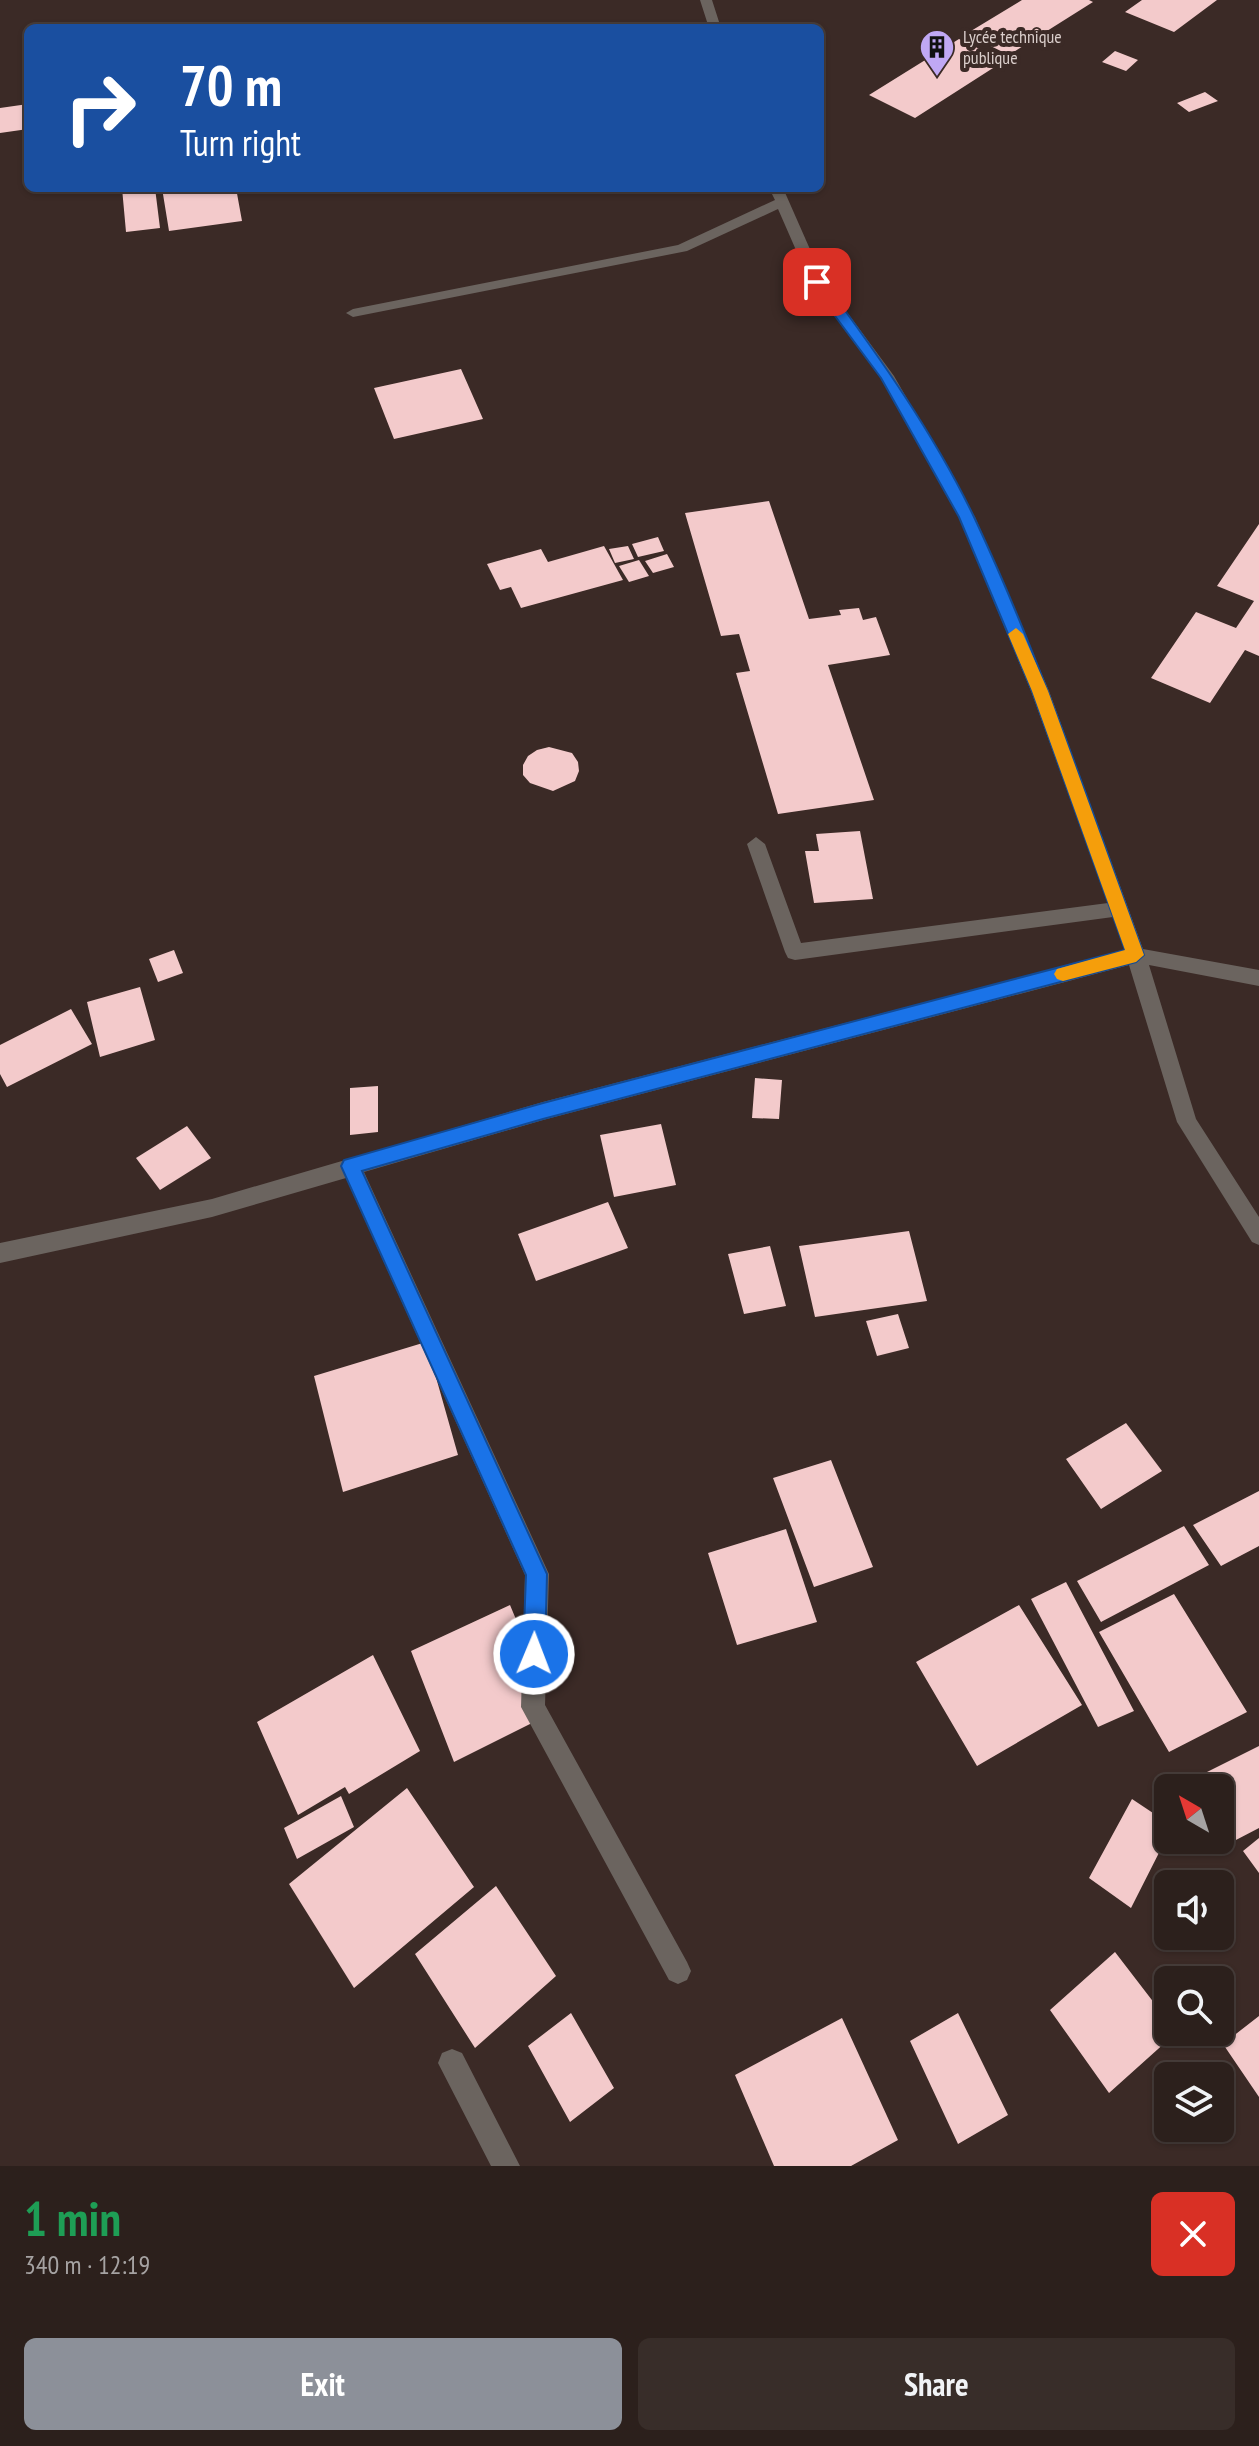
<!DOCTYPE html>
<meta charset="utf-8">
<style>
:root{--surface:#2c201c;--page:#382d29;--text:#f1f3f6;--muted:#a6a3a3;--line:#483e3b;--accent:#8c9099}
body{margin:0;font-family:"PT Sans Narrow",sans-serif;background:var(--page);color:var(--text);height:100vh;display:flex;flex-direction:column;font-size:30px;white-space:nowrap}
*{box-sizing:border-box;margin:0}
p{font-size:26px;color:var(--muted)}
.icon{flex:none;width:44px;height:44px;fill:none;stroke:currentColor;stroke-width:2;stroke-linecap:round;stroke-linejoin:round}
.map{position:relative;height:2166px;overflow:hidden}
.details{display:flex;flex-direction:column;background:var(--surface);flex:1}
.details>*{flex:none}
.guide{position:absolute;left:24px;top:24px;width:800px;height:168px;border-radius:12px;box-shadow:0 2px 6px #0004,0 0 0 2px var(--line);background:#1a4fa0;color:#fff;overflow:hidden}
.needle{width:52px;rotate:321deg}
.buttons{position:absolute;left:1154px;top:1774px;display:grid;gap:16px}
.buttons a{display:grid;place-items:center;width:80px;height:80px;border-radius:12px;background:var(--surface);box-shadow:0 2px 6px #0004,0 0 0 2px var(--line);font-size:40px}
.pin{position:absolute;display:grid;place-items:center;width:68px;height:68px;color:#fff;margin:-34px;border-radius:16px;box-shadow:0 4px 12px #0006}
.me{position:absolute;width:88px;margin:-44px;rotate:1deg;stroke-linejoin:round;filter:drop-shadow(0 0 6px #0008)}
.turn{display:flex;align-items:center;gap:28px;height:168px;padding:0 24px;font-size:36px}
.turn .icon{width:104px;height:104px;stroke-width:2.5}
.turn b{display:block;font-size:56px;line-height:68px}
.round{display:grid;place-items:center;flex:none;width:84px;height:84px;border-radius:12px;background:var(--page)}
.headline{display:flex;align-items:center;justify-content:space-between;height:136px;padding:0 24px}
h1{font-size:48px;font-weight:600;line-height:60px;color:#1e9e55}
.primary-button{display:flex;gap:16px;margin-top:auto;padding:16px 24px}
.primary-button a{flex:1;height:92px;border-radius:12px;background:var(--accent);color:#fff;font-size:32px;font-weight:600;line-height:92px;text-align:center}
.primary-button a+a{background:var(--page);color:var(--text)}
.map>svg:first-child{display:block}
.building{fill:#f3cacb}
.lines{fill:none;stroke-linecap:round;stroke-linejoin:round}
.minor{fill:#6b645f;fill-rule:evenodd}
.route{fill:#1a73e8;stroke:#114b97;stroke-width:2}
.slow{fill:#f59e0b}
.labels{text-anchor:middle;stroke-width:8;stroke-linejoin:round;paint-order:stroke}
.far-poi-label{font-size:18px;fill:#dacecb;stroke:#3b2a26;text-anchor:start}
</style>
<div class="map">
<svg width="1259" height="2166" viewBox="0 0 1259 2166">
<rect width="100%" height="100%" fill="#3b2a26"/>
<path class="building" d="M1022,0H1089L1093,2L1009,55L966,34Z
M1142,0H1217L1174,32L1125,12Z
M959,39L1004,61L915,118L869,95Z
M1115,51L1138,60L1126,71L1102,62Z
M1205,92L1218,101L1189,112L1177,103Z
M28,104V129L0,133V108Z
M122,188H155L160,228L126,232Z
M162,188H236L242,221L169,231Z
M461,369L483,419L394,439L374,388Z
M769,501L809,619L841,615L839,610L859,608L863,620L876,617L890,655L828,665L874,800L778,814L736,673L750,671L739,634L721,636L685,513Z
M1259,524V656L1245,650L1210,703L1151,678L1196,612L1236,628L1254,601L1217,586Z
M658,537L664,551L638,557L632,544Z
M604,546L623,580L521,608L511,587L500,590L487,564L541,549L548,562Z
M628,546L634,559L615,563L609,549Z
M667,554L674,567L653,573L645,561Z
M639,560L649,576L629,582L619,566Z
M549,747L572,753L578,762L579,771L575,781L553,791L530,783L523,775V765L528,756L537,750Z
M860,831L873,899L814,903L805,851H819L816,834Z
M174,950L183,973L158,982L149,959Z
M140,987L155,1040L100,1057L87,1002Z
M71,1009L92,1044L7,1087L0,1074V1045Z
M755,1078L782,1080L779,1119L752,1118Z
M378,1086V1132L350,1135V1088Z
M661,1124L676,1185L614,1197L600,1135Z
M187,1126L211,1158L160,1190L136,1158Z
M608,1202L628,1248L536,1281L518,1234Z
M909,1231L927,1301L815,1317L799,1246Z
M770,1246L786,1306L744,1314L728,1254Z
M898,1314L909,1348L877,1356L866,1321Z
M426,1342L458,1455L343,1492L314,1376Z
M1126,1423L1162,1471L1101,1509L1066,1459Z
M831,1460L873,1567L814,1587L773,1478Z
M1259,1491V1546L1221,1566L1193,1525Z
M1184,1526L1209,1565L1101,1622L1077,1581Z
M786,1529L817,1622L737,1645L708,1553Z
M1066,1582L1134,1711L1098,1727L1031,1599Z
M1174,1594L1247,1712L1169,1752L1099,1632Z
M510,1605L538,1672L519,1681L536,1721L454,1762L411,1651Z
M1019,1605L1082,1705L977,1766L916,1662Z
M373,1655L420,1751L349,1794L345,1787L298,1815L257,1722Z
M1259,1746V1828L1234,1841L1220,1815V1788H1205L1199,1776Z
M407,1788L474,1887L354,1988L289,1884Z
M341,1796L354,1827L297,1859L284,1828Z
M1132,1799L1168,1823V1835L1131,1908L1089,1878Z
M1259,1838V1873L1243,1851Z
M496,1886L556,1976L475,2048L415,1954Z
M1115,1952L1168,2021V2032H1177L1109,2093L1050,2010Z
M571,2013L614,2088L570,2122L528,2046Z
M958,2013L1008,2115L958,2144L910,2041Z
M1259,2016V2097L1223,2044Z
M842,2018L898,2140L851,2166H774L735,2075Z"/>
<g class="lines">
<path class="minor" d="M700,0H712L721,28H709Z
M769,188H783L824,281L894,376L975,517L1049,691L1143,949L1259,970V986L1149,965L1196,1119L1259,1217V1245L1252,1242L1177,1122L1129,965L543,1120L364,1172L549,1574L545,1705L687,1962L691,1971L687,1980L678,1984L669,1980L521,1707L525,1575L346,1178L212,1217L0,1263V1243L212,1199L543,1102L1125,950L1113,917L795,960L788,958L785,952L747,844L756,837L765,844L801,943L1108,903L1031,691L959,517L881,378L810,282L778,209L687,251L353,317L346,313L353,309L678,245L775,200Z
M452,2049L462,2053L520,2166H491L438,2063L442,2053Z"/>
</g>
<path class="route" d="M812,279H822C878,355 934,433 975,519C1041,660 1091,809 1144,955L1136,962L543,1119L362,1171L547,1574L545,1654L542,1662L534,1665L527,1662L523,1654L526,1575L341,1166L344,1160L543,1103L1125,950L1032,691L959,517L881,378L812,285Z"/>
<path class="slow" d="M1016,628L1023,634L1048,691L1144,955L1136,962L1063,981L1057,979L1054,974L1057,969L1125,950L1032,691L1008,634Z"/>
<defs>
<g id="building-pin" transform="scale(1.8)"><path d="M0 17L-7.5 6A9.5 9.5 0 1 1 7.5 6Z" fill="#c0a8f4" stroke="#3b2a26"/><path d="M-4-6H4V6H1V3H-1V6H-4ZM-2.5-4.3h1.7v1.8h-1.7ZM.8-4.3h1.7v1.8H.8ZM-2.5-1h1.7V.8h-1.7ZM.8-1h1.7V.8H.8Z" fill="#111"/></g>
</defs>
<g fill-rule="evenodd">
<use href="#building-pin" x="937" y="47"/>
</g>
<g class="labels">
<g class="far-poi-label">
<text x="963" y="43">Lycée technique<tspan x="963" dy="21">publique</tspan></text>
</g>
</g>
</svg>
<div class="buttons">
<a><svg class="needle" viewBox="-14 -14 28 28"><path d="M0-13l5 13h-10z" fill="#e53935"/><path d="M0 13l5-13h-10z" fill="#a6a3a3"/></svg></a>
<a><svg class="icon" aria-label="sound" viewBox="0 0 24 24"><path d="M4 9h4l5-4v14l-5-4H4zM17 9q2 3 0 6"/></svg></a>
<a><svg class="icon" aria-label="search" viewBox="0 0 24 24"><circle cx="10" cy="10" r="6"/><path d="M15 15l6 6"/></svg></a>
<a><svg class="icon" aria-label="layers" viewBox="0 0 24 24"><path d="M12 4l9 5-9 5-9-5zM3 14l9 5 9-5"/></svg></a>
</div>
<div class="pin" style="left:817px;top:282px;background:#d93025"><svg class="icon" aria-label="arrive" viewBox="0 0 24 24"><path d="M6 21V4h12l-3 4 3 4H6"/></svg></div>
<svg class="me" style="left:534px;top:1654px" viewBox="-20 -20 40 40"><circle r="17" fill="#1a73e8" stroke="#fff" stroke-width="3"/><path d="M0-11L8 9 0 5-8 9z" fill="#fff"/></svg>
<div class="guide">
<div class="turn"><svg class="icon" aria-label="right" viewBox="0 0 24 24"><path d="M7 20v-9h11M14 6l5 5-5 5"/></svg><div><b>70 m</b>Turn right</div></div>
</div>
</div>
<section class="details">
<div class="headline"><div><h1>1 min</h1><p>340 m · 12:19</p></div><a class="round" style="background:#d93025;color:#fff"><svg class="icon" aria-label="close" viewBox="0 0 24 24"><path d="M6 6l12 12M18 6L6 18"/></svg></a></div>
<div class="primary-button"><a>Exit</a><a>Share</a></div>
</section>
